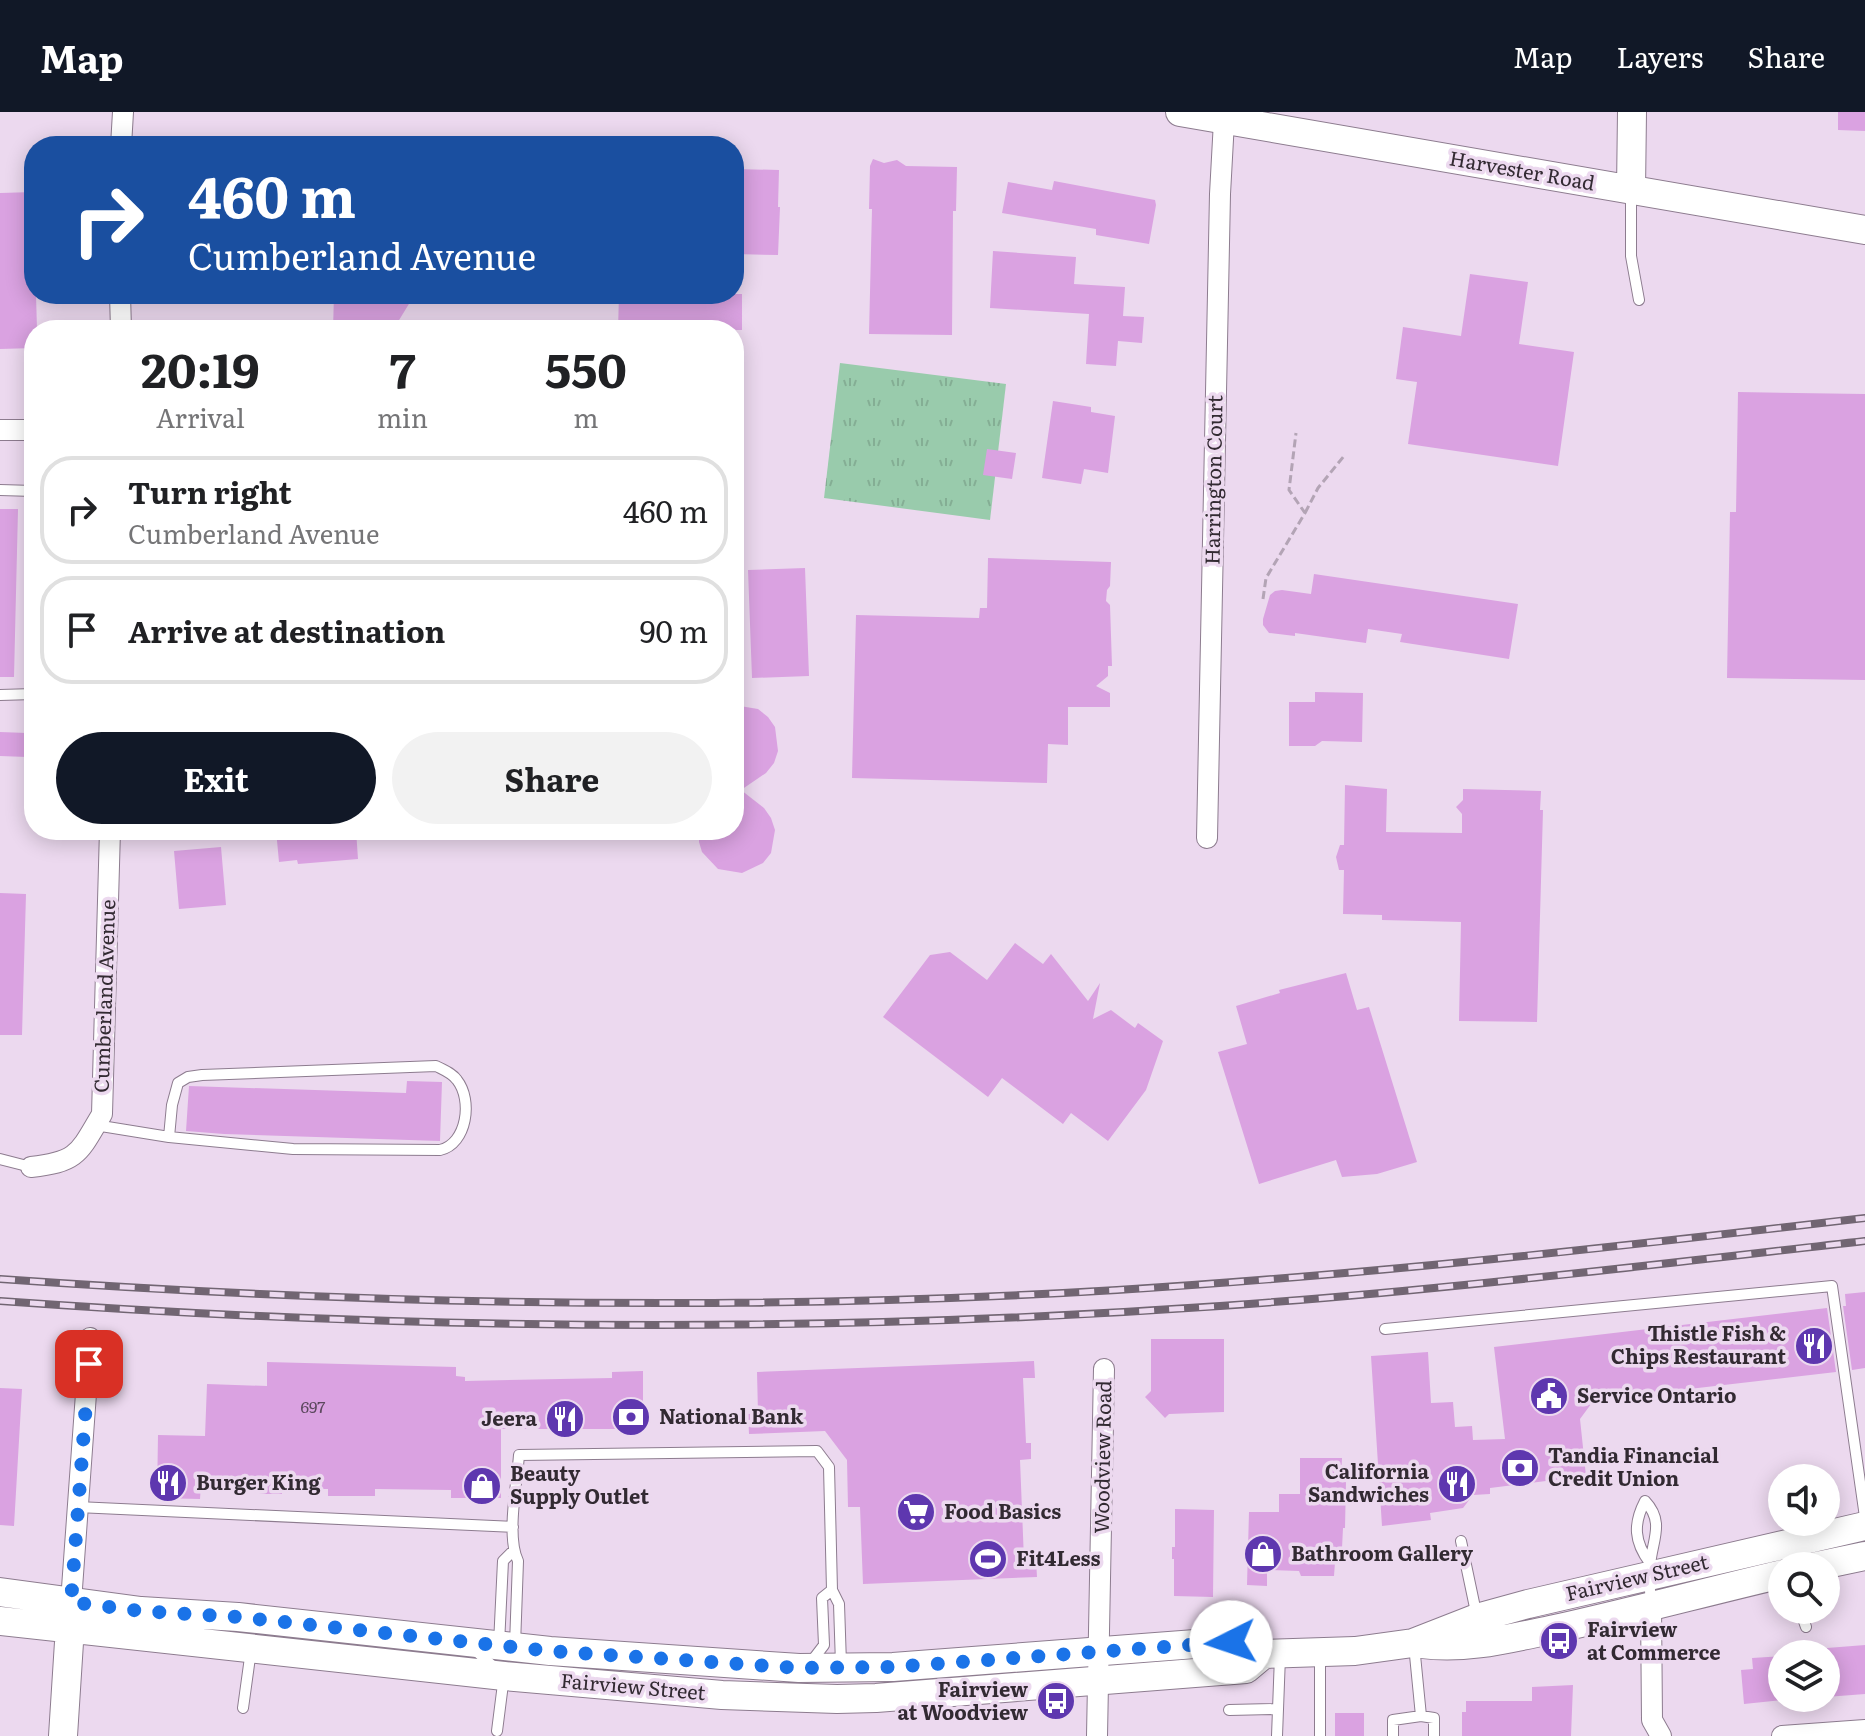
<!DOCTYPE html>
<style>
:root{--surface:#fff;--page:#f2f2f2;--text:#202124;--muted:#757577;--line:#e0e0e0;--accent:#111827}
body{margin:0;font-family:Literata,serif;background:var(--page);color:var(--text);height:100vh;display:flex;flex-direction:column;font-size:30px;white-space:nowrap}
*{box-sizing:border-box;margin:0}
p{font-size:26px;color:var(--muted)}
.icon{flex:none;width:44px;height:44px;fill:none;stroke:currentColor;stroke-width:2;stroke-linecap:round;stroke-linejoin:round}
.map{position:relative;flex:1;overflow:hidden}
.panel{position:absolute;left:24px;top:208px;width:720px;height:520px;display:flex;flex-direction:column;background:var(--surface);border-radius:32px;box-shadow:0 4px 20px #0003}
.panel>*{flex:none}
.top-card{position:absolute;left:24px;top:24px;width:720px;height:168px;border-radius:32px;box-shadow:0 4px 20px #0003;background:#1a4fa0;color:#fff;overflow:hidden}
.buttons{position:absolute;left:1768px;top:1352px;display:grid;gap:16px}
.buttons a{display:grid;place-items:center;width:72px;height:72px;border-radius:50%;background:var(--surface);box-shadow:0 4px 20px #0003;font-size:40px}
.pin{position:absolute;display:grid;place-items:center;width:68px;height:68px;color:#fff;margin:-34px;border-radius:16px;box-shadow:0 4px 12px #0006}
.me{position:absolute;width:88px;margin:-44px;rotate:266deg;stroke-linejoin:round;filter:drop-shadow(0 0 6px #0008)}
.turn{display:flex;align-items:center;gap:28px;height:168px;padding:0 32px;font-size:36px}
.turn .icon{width:104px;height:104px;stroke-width:2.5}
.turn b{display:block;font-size:56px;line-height:68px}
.eta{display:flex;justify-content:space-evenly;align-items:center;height:136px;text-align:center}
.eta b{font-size:48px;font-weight:700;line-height:56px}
.primary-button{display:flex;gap:16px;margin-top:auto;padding:16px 32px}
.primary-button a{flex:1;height:92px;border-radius:48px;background:var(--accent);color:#fff;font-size:32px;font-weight:700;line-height:92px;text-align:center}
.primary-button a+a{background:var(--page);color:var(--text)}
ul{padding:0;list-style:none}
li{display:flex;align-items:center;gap:24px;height:108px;margin:0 16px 12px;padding:0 16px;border:4px solid var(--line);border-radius:32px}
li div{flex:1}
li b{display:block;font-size:30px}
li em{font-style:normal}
header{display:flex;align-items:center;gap:48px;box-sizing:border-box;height:112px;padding:0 40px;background:var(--accent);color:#fff}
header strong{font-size:38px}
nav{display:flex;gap:44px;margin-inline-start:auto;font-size:28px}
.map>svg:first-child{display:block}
.park{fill:url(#park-tufts)}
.building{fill:#daa2e1}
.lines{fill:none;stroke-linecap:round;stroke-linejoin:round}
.lane-casing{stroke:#8d7c8f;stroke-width:12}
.street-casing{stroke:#8d7c8f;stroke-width:22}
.secondary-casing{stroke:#8d7c8f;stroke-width:30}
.path{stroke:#b3a4b5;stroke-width:3;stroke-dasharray:8 4;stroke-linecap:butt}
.lane{stroke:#fff;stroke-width:10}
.street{stroke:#fff;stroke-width:20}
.secondary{stroke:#fff;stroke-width:28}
.rail-casing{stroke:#716572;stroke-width:8}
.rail{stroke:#ecd9ef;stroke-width:5;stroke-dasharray:15;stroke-linecap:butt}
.route{stroke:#1a73e8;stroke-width:14;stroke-dasharray:0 25.2}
.labels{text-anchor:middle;stroke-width:7;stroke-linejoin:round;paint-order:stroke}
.number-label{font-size:16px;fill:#5c485e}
.street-label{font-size:20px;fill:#322a32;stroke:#ecd9ef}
.poi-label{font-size:20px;font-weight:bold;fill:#322a32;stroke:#ecd9ef;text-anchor:start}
</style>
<header>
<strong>Map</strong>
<nav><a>Map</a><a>Layers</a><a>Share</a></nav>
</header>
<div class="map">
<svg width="1865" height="1624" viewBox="0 0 1865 1624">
<defs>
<pattern id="park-tufts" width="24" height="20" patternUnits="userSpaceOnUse" patternTransform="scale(2)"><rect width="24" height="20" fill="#99cbac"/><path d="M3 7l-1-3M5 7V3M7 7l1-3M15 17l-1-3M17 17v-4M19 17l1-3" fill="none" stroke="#84ae94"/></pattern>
</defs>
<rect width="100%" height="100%" fill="#ecd9ef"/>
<path class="park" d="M840,251L1006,272L990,408L824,386Z"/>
<path class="building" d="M1838,0H1865V19L1838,18Z
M873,47L884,51L897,48L906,54L957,55L956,99H953L952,223L869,222L872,97H869L870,54Z
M734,57L779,58L778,95H780L778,143L734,142Z
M1054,69L1155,88L1156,93L1149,132L1096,123V117L1002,101L1008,70L1052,78Z
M34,80V182H36L37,218H34V236L0,237V81Z
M993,139L1076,145L1074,172L1125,175L1123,204L1144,205L1142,231L1118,229L1116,254L1086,252L1089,202L990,196Z
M1470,162L1528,170L1519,232L1574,240L1558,354L1408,332L1417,270L1396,267L1403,215L1461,224Z
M334,182H415L393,218H333Z
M619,182H742V218H618Z
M1738,280L1865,282V568L1727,566L1730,400H1736Z
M1053,289L1091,295V300L1115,304L1108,361L1084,357L1081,372L1042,366Z
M987,337L1016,341L1012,367L983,363Z
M0,397H18L14,565H0Z
M988,446L1111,450L1110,474L1107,478L1106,489L1110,493L1112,554H1108V564L1096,574L1110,581V595H1068V633L1048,632L1047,671L852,666L856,503L979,506L980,496H987Z
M805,456L809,564L752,566L748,458Z
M1314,462L1518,492L1509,547L1400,530L1402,522L1368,517L1366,531L1295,521V524L1269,521L1263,513V507L1270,483L1275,479L1282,478L1311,482Z
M1315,580L1363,581L1362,630L1322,629L1315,634H1289V590H1315Z
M734,593L758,597L768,605L775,615L778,639L774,651L766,661L741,678L764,696L771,706L775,718L771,741L763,751L742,761L718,757L702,740L699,730V718H734Z
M0,620L27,621V645L0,644Z
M1345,673L1387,677L1386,720L1462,721V702L1456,695L1463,688V677L1541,679L1540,698H1543L1537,910L1459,909L1461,810L1382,808V803L1343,802L1344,758H1339L1336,745L1340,733H1344Z
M276,718H356L358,747L298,752L297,748L279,750Z
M221,735L226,793L179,797L174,739Z
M0,781L26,782L22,923H0Z
M1015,831L1043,852L1051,842L1088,889L1100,871L1093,907L1111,898L1135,916L1138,911L1163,929L1146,978L1108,1029L1071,1001L1063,1012L1002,966L988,985L883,905L930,843L950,840L987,868Z
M1346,861L1357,898L1369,895L1417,1050L1377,1062L1342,1065L1336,1048L1259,1072L1218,940L1247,932L1236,894L1280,881L1279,878Z
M407,969L442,970L440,1029L224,1022L186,1019L189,974L406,981Z
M1865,1180V1256L1852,1258L1843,1194H1846L1845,1182Z
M1827,1196L1836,1260L1594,1288L1580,1307L1586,1364L1490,1376V1382L1473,1383L1463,1396L1430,1401L1431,1408L1382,1414L1371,1244L1428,1240L1431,1291L1453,1290L1455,1315L1472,1314L1473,1328L1505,1327L1494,1235Z
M1151,1227H1224V1300L1169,1302L1165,1306L1145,1285L1151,1279Z
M1034,1249L1035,1266H1023L1026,1331H1031V1347L1020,1348L1024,1448H1036L1037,1465L863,1472L860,1395H848L847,1348L825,1319L749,1322L748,1302L758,1301L757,1260Z
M267,1250L456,1255V1264L465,1265V1269L612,1266V1260L643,1259V1317H501V1386H451V1378L375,1377V1384H328V1377H282V1382H265L253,1380V1373L201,1372L200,1387L157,1386L158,1323L205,1324L207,1272L267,1274Z
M0,1276L22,1277L14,1414L0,1413Z
M1300,1346H1342L1341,1369H1346L1345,1416H1343L1342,1436H1336L1334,1464H1301L1299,1459L1267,1458V1474L1247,1473L1249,1400H1279V1382H1300Z
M1175,1397L1214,1398L1213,1485L1174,1484V1447H1172V1435H1175Z
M1865,1533V1582L1826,1585L1827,1536Z
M1782,1544V1588L1744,1592L1741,1558L1753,1557L1752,1546Z
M1573,1573L1571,1624H1462V1600H1466V1589H1532V1575Z
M1335,1601H1364V1624H1335Z"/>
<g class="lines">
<g class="lane-casing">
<path id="lane" d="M1631,79V144L1639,188
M0,378L34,379
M0,583L34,582
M95,1013L169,1025L172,993L178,971L188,965L202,963L436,954C444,958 452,961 457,968C473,988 467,1032 440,1038L293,1037L169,1025
M0,1047L31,1055
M1385,1217L1832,1174L1865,1405
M77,1395L513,1415
M1461,1429L1477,1505
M1650,1451C1634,1430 1633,1412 1645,1389C1666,1411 1651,1430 1650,1455C1649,1468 1650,1481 1651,1494
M1800,1498L1806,1515
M499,1532L503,1449L513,1439
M515,1533L518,1449C506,1424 517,1372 519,1343L817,1339L829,1355L832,1478L839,1492L841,1552
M1414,1533L1421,1604
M476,1539L504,1564L497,1619
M1320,1542V1624
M811,1550L824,1533L822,1486L832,1478
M243,1596L251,1538
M1229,1598L1278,1597
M1277,1624L1280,1544
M1393,1624V1608L1421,1604L1434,1606V1624"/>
</g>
<g class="street-casing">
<path id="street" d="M121,34L123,0
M120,182L121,218
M0,318H34
M1207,726L1220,82L1224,9
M31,1055C78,1050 79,1041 102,1002L110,718
M71,1490L90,1226
M1651,1494L1652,1608L1661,1624
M1097,1624L1104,1257
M1782,1624L1865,1618"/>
</g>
<g class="secondary-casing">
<path id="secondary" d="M1180,0L1865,118
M1631,78L1632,0
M1817,1454L1865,1444
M0,1480L141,1499L238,1505L550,1539L799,1556L893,1555L1235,1529L1264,1542L1355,1539L1413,1531L1477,1506L1528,1492L1865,1414
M0,1509L504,1564L722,1583L837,1587L876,1586L1246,1557L1264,1542
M1422,1532C1467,1538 1511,1526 1555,1517C1631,1500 1706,1480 1782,1462
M63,1624L71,1499"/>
</g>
<path class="path" d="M1305,401L1318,376L1344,344
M1263,487L1266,466L1305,401L1289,378L1296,321"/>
<use href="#lane" class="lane"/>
<use href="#street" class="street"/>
<use href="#secondary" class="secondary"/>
<g class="rail-casing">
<path id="rail" d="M0,1167C372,1193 745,1200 1117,1178C1367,1163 1616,1135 1865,1106
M0,1189C406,1218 814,1222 1220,1194C1436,1179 1650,1153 1865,1129"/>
</g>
<use href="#rail" class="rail"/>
</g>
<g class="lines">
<path class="route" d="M89,1252L71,1490L141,1499L238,1505L550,1539L799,1556L893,1555L1231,1530"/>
</g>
<defs>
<g id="restaurant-disc" transform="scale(2)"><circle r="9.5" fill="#5e37af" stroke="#ecd9ef"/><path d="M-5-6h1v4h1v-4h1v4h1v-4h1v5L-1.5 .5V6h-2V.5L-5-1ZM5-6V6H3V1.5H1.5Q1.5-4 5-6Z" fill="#fff"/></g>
<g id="civic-disc" transform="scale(2)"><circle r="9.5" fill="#5e37af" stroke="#ecd9ef"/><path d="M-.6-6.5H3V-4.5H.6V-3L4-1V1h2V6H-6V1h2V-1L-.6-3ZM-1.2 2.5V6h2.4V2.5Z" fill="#fff"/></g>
<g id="bank-disc" transform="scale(2)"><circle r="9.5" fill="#5e37af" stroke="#ecd9ef"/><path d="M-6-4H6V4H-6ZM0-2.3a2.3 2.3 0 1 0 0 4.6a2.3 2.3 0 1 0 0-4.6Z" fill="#fff"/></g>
<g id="shop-disc" transform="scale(2)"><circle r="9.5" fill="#5e37af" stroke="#ecd9ef"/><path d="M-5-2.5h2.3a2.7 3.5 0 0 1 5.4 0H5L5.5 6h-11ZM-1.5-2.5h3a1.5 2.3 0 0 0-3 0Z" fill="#fff"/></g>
<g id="supermarket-disc" transform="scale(2)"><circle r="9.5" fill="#5e37af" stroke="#ecd9ef"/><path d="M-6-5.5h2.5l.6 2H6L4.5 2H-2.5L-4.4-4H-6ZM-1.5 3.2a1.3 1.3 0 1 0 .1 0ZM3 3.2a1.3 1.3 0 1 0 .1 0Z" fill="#fff"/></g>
<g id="stadium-disc" transform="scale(2)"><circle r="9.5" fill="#5e37af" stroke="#ecd9ef"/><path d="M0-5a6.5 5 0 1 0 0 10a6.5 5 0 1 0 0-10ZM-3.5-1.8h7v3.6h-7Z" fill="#fff"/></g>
<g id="bus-disc" transform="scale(2)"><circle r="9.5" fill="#5e37af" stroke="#ecd9ef"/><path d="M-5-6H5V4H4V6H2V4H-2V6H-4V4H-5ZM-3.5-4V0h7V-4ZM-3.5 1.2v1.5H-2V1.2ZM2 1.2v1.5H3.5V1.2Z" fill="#fff"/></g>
</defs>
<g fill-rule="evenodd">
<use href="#restaurant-disc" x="1814" y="1234"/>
<use href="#civic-disc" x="1549" y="1284"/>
<use href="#bank-disc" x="631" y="1305"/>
<use href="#restaurant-disc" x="565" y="1307"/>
<use href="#bank-disc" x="1520" y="1356"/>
<use href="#restaurant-disc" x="168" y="1371"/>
<use href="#restaurant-disc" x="1457" y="1372"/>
<use href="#shop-disc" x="482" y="1374"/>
<use href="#supermarket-disc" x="916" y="1400"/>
<use href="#shop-disc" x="1263" y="1442"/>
<use href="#stadium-disc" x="988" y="1447"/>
<use href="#bus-disc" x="1559" y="1529"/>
<use href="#bus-disc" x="1056" y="1589"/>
</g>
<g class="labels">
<g class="number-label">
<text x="313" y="1301">697</text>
</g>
<g class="street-label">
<text transform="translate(1522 59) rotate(10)" y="7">Harvester Road</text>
<text transform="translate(1214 368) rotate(-89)" y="7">Harrington Court</text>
<text transform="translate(105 884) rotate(-88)" y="7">Cumberland Avenue</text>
<text transform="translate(1103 1345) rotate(-89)" y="7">Woodview Road</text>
<text transform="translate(1637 1466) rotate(-13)" y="7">Fairview Street</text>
<text transform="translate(633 1575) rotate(5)" y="7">Fairview Street</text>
</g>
<g class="poi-label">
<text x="1786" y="1229" text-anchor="end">Thistle Fish &amp;<tspan x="1786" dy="23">Chips Restaurant</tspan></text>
<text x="1577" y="1291">Service Ontario</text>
<text x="659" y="1312">National Bank</text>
<text x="537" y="1314" text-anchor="end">Jeera</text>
<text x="1548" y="1351">Tandia Financial<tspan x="1548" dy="23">Credit Union</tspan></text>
<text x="1429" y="1367" text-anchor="end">California<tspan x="1429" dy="23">Sandwiches</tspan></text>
<text x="510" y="1369">Beauty<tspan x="510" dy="23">Supply Outlet</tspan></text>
<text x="196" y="1378">Burger King</text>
<text x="944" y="1407">Food Basics</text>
<text x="1291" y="1449">Bathroom Gallery</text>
<text x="1016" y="1454">Fit4Less</text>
<text x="1587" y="1525">Fairview<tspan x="1587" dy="23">at Commerce</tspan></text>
<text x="1028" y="1585" text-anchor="end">Fairview<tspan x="1028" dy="23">at Woodview</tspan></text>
</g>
</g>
</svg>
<div class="buttons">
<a><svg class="icon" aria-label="sound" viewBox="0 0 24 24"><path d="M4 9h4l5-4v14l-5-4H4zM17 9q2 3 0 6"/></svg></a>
<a><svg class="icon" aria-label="search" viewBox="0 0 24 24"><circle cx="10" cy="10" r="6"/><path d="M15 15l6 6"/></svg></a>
<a><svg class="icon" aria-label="layers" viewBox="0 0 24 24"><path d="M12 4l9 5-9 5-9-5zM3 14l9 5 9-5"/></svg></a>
</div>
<div class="pin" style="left:89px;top:1252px;background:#d93025"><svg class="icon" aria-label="arrive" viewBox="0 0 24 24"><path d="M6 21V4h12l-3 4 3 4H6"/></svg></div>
<svg class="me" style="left:1231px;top:1530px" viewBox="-20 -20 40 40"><circle r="19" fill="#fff"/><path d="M0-13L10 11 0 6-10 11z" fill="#1a73e8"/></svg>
<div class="top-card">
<div class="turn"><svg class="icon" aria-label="right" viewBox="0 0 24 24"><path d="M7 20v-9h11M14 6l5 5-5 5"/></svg><div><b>460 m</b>Cumberland Avenue</div></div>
</div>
<section class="panel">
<div class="eta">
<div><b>20:19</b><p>Arrival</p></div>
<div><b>7</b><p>min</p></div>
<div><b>550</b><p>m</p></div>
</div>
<ul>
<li><svg class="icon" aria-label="right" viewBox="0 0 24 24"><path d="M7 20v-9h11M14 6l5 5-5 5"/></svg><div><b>Turn right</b><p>Cumberland Avenue</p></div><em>460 m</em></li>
<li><svg class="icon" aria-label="arrive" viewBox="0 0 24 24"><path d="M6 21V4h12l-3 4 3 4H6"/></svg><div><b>Arrive at destination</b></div><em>90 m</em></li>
</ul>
<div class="primary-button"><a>Exit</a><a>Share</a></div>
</section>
</div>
